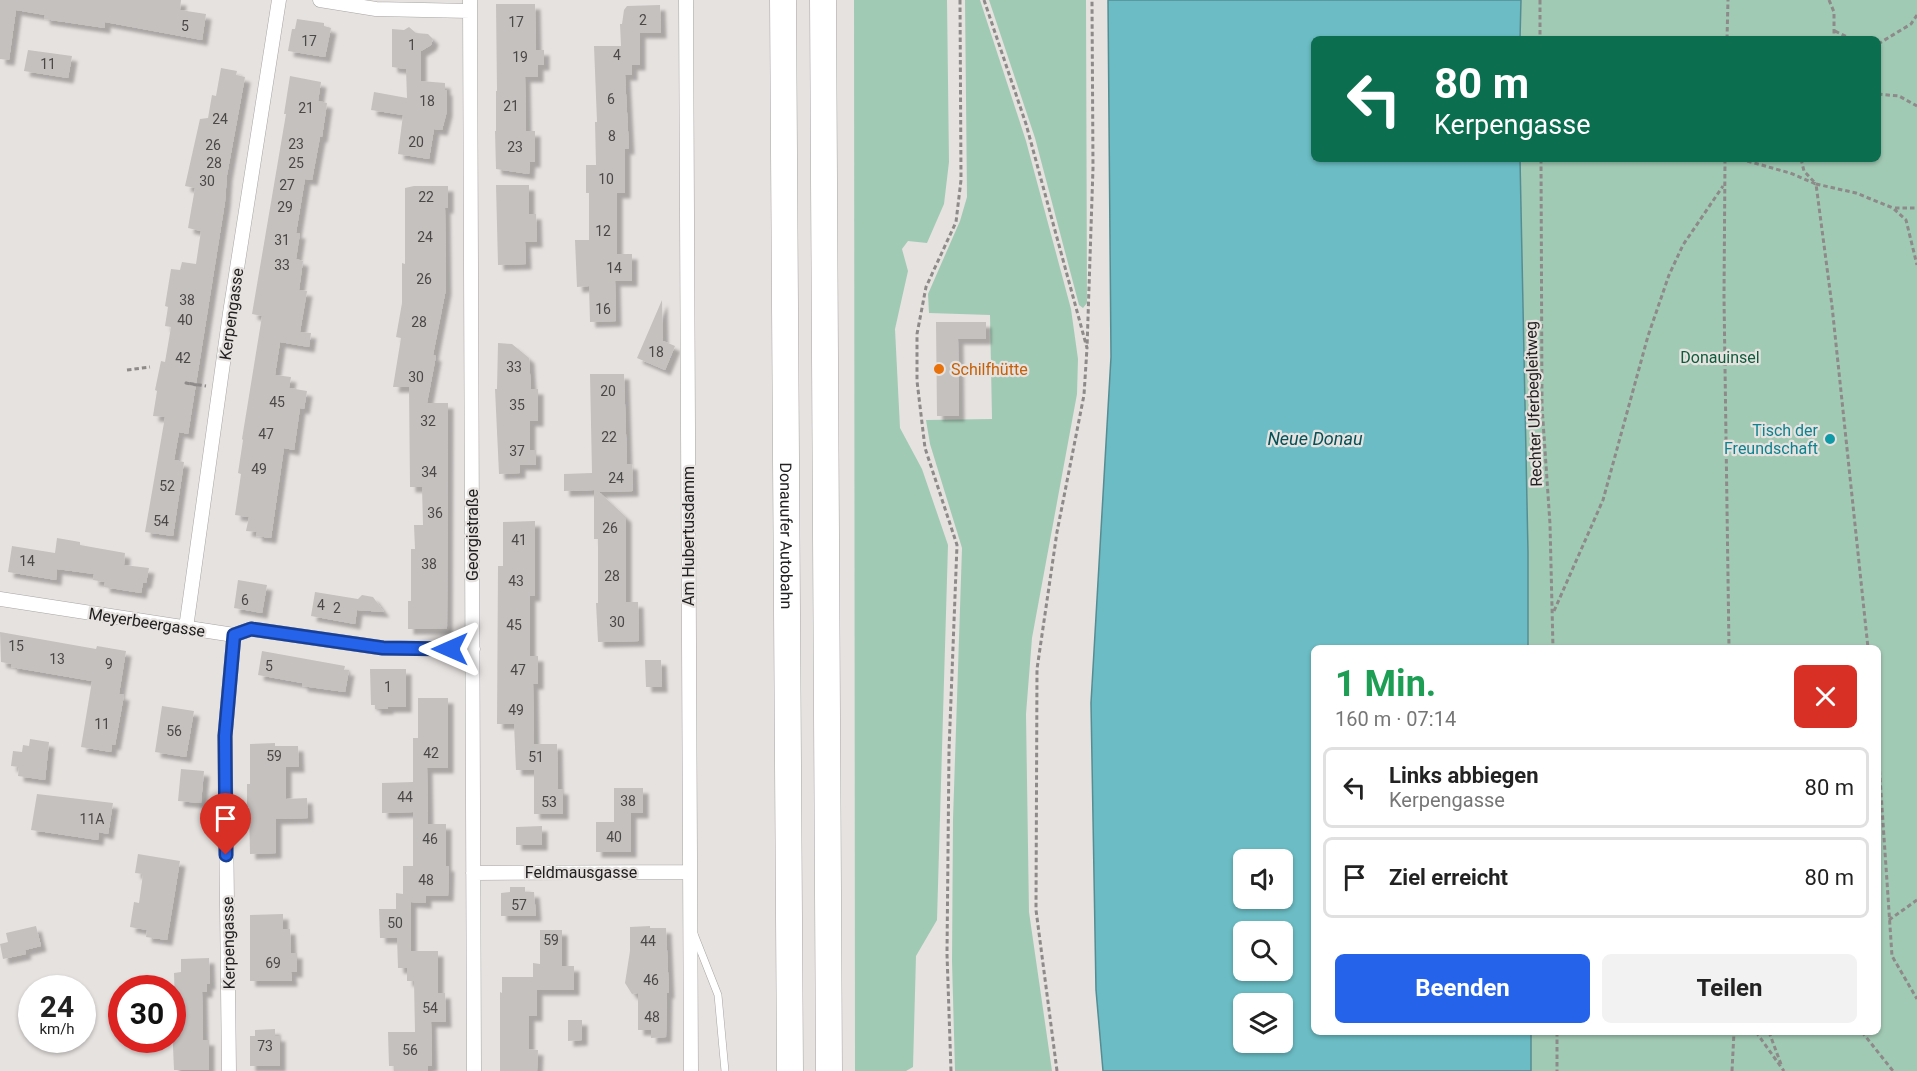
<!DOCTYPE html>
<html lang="de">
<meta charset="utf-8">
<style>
:root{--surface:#fff;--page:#f2f2f2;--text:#222;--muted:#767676;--line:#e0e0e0;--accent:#2563eb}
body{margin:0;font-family:Roboto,sans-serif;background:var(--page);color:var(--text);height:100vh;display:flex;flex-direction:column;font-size:22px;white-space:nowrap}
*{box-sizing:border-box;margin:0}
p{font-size:20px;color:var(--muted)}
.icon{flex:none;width:33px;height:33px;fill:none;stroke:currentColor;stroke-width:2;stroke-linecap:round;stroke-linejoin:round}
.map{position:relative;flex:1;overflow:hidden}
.side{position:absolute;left:1311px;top:645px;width:570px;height:390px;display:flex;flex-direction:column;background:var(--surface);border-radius:9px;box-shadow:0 2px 4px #0004}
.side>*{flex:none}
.top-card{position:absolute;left:1311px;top:36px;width:570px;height:126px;border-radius:9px;box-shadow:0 2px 4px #0004;background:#0b6e4f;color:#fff;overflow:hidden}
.fabs{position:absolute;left:1233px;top:849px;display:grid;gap:12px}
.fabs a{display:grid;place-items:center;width:60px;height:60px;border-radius:9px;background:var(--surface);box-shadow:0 2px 4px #0004;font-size:30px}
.speed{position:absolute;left:18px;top:975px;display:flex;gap:12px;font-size:30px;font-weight:700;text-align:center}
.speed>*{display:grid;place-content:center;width:78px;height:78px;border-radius:50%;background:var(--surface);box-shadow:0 2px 4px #0004;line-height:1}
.speed small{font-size:15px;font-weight:400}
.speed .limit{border:9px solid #d22;background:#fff;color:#111}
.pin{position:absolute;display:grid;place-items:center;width:51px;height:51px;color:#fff;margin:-62px -26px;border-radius:50% 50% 50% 0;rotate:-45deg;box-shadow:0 0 6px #0007}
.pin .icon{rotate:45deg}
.me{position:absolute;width:66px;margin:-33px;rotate:270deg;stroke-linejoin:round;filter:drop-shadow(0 0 4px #0008)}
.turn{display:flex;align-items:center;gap:21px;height:126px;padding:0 24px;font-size:27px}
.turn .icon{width:78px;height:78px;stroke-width:2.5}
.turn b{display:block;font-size:42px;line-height:51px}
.round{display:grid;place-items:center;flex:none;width:63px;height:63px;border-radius:9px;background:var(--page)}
.head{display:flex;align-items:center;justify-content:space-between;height:102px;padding:0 24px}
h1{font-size:36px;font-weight:700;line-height:45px;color:#1e9e55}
.action{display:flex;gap:12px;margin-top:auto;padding:12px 24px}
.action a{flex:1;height:69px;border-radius:9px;background:var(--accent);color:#fff;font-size:24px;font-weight:700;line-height:69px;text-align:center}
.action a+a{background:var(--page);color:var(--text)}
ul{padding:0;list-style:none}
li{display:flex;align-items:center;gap:18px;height:81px;margin:0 12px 9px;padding:0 12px;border:3px solid var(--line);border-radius:9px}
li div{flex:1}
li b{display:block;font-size:22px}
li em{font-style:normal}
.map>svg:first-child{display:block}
.green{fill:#a1cab4}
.water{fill:#6bbcc4;stroke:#558d93;stroke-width:1.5;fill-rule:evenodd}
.building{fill:#c5c1bf;filter:url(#shadow)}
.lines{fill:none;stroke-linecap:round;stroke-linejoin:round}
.service-casing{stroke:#a8a5a3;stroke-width:8}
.minor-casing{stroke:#a8a5a3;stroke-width:15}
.motorway-casing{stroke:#a8a5a3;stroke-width:27}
.path{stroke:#8d8a89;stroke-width:3;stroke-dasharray:4.5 3;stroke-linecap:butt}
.service{stroke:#fff;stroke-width:7}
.minor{stroke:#fff;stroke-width:14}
.motorway{stroke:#fff;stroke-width:26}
.route-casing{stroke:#184099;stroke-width:15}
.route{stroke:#2563eb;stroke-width:10}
.food-dot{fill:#e8710a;stroke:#e6e2e0;stroke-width:2}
.culture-dot{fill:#0f9aa8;stroke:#e6e2e0;stroke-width:2}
.labels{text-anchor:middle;stroke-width:4.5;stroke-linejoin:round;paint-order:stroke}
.number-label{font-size:14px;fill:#4b4848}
.street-label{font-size:16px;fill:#222020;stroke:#e6e2e0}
.park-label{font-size:16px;fill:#0e5c3e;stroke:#e6e2e0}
.food-label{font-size:16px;fill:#c56008;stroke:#e6e2e0;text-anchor:start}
.culture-label{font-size:16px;fill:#0d838f;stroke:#e6e2e0;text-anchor:end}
.water-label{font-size:18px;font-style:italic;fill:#055157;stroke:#e6e2e0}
</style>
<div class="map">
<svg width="1917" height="1071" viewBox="0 0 1917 1071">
<defs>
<filter id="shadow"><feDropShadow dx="5.5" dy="5.5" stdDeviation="1.5" flood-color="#0004"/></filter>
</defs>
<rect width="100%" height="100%" fill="#e6e2e0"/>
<path class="green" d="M854,0H947L949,162L944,204L927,243L908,241L902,249L908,271L895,329L900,428L922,469L948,545L937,920L916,956L913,1067L906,1071H855Z
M965,0H980L1026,141L1071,309L1078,359L1077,394L1032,638L1026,714L1029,912L1052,1071H955L952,961L953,819L962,548L930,444L926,420L992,419L990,315L929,313L928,294L960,221L967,197Z
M989,0H1086L1087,303L1083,308L1079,305L1035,138Z
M1521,0H1917V1071H1531V1032H1878V648H1528V552L1520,159H1878V39H1520Z"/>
<path class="water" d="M1108,0H1521L1520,39H1314V159H1520L1528,552V648H1314V1032H1531V1071H1103L1096,990L1091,703L1111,357ZM1244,860H1282V898H1244ZM1244,932H1282V970H1244ZM1244,1004H1282V1042H1244Z"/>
<path class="building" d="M0,0H181L180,10L206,14L202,40L105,22V28L44,19L45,15L16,10L9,60L0,59Z
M496,4H535L536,50H544V65H538V77H525L526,131H535V162H530L529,174L496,169L495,131H496V91H497Z
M660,5L661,33H640V65H632V75H625L629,149H625V193H617V254H632V281H615L616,321L590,322L589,286L577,287L575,240H589V193H586V165H596L595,122H597L594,46H621L620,24H622L624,10L627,6Z
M297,19L324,23V26L331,28L325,57L288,51L292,29H295Z
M409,27L416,33L428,34L433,39L431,45L421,51V81L445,83V90H447V111L442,130L434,129L429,159L398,154L403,115L371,110L374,92L407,98L406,69L392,67V29L404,30Z
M28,50L72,56L68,78L24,71Z
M221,68L237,71L236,75L245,77L227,175L225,202L188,434L179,432L174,460L184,462L173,536L145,532L165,417L153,416L157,391L155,390L161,361L165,362L171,327L165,326L168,307L165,306L171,269L180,270L182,262L196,264L201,231L188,228L195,188L185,186L200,119L208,118L212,95L216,96Z
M290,76L321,82L318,101L327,103L322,137H320L312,180L305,179L296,233H300L296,259L303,261L299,290L307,291L300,332L311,333L309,347L280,342L275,375L291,377L289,388L307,391L304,409L300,408L294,450L284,448L271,538L256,536L257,532L246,531L249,517L235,515L241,474L238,473L243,440L242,439L262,316L252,314L286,114H284Z
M496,185H529V214H536L537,242H525L526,264L498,265Z
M414,186H448V208H445L446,289L433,355L436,356L427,403H448L447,629H408V601H411V549H415L414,525H423L422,487H410L409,387H393L401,338L396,337L402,303V263L405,264V188Z
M662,300L663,341L675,346L665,370L637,358Z
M936,322H986V339H958L959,416H937Z
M498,343L512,344L529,358L531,389H538V421H530V450H536V465H520V473L499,474L495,389H497Z
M590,374H624L627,464H632L633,491L599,492L626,517V602H638L639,641L598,642L596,603H598V539H594V490L564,491V474L592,473Z
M535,521V596H530V656H538V684H533L534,744H557L558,789H563V814H534V770H516L514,724H497L498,566H503V522Z
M57,538L80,542V545L125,553L124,565L149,568L146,583H143L141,593L104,587L105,582L93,580L94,574L57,569L56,580L8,572L12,546L55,553Z
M238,580L267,585L262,613L234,608Z
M315,592L358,599L362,595L373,597L384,612L357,610L355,624L311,616Z
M0,632L96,649L97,646L126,651L119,694L124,695L115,745L112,744L111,752L81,747L92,681L11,667L12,664L1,662Z
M262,651L345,666L344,670H349L345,692L302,686V683L258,675Z
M645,660H661L662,687H646Z
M370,669H406V707H388V709H375V705H371Z
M418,698H448V768H427L428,824H446V866H449L448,896H426V903L411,902V951H438V993H445L446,1022H431L432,1066H428V1071H394V1066H389L388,1032H415L414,981H407V968H398L397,938H380L379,909H396V893L403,894V866H413V812L382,813V783L413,782V738H418Z
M162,706L194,711L186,757L155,752Z
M30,739L49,742L45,780L18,776L19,767L11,766L13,751L22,752L23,745L29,746Z
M275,743V746H298L299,767H286V799L307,798L308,818L276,819V853L250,854L249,807H247V784H250V744Z
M181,769L204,771L201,803L178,801Z
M614,788H643V813H631V852H596V822H614Z
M37,794L113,803L108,834L99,832L98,840L31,830Z
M542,826V845H516V827Z
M138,854L180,861L167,940L146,937L147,930L130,927L134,902L139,903L143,874L135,873Z
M510,887H525V892H534L536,916H501V893L510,892Z
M283,914V929H290L291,953H297V972H291L292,981H250V915Z
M36,926L41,946L25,950L26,954L3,959L0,944L8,942L6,933Z
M650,926V928H666L669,993H667L666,1037L651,1038V1030H638V993L632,994L625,983L630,951V927Z
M540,930H562V966H574V990H537V1016H529V1049L538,1050L537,1071H500V992L502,993V977H533V963L540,964Z
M209,958L210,984H207V992H202L203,1040H209V1070H174L172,1023V1006H175L174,973L181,972V959Z
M568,1020H582V1040L568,1041Z
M275,1029V1036H280V1066H250V1036H255V1030Z"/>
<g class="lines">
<g class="service-casing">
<path id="service" d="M694,934L718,995L725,1071"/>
</g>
<g class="minor-casing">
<path id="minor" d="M320,0L376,9L470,11
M470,0L474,1071
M686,0L691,1071
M0,599L234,635L251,629L383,648L473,649
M186,628L230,313L279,0
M473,873L690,872
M229,1071L225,736L234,635"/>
</g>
<g class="motorway-casing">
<g id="motorway">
<path id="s1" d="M783,0L790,1071"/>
<path d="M823,0L829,1071"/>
</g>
</g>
<path class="path" d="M984,0L1026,124L1087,348L1093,168L1092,0
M1540,0V39
M1829,0L1834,12V39
M1835,31L1851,39
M1727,39L1728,0
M1878,44L1911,24L1917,15
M1878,94L1899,96L1917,106
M1541,159L1542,406L1550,524L1553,648
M1725,159L1724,297L1729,648
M1740,159L1790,173L1816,184L1832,306L1868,648
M1801,159L1804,171L1816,184L1856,193L1893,208L1906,220L1917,265
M1895,208H1917
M127,370L150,367
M197,385L186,383L206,386
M1554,611L1603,500L1648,336L1669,275L1683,245L1723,186
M1878,748L1892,956L1917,999
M1889,920L1917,900
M1557,1032V1071
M1756,1032L1784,1071
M1769,1032L1782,1067
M1862,1032L1893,1071
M951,1071L947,954L949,750L957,545L925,448L917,381V334L926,287L956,222L961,180L960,0
M1057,1071L1036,910L1037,669L1057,532L1084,395L1087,348
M1732,1071L1734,1032"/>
<use href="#service" class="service"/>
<use href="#minor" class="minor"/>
<use href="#motorway" class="motorway"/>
</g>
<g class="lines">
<g class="route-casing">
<path id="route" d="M226,855L225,736L234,635L251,629L383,648L450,649"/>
</g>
<use href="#route" class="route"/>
</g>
<circle class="food-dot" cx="939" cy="369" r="6"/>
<circle class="culture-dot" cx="1830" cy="439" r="6"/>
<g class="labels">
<g class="number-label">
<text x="643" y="25">2</text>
<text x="516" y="27">17</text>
<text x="185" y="31">5</text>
<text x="309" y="46">17</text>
<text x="412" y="50">1</text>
<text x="617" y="60">4</text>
<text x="520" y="62">19</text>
<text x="48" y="69">11</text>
<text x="611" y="104">6</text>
<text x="427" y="106">18</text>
<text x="511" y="111">21</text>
<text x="306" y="113">21</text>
<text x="220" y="124">24</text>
<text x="612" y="141">8</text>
<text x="416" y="147">20</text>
<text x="296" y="149">23</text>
<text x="213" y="150">26</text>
<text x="515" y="152">23</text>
<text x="214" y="168">28</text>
<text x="296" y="168">25</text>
<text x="606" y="184">10</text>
<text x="207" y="186">30</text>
<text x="287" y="190">27</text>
<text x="426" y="202">22</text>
<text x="285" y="212">29</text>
<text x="603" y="236">12</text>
<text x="425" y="242">24</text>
<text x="282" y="245">31</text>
<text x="282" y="270">33</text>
<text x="614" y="273">14</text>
<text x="424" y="284">26</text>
<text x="187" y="305">38</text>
<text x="603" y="314">16</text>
<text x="185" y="325">40</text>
<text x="419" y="327">28</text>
<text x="656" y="357">18</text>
<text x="183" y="363">42</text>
<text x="514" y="372">33</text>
<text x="416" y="382">30</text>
<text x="608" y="396">20</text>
<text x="277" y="407">45</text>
<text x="517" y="410">35</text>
<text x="428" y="426">32</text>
<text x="266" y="439">47</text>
<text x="609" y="442">22</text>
<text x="517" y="456">37</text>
<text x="259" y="474">49</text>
<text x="429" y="477">34</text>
<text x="616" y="483">24</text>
<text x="167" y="491">52</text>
<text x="435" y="518">36</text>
<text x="161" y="526">54</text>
<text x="610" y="533">26</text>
<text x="519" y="545">41</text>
<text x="27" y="566">14</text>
<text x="429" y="569">38</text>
<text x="612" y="581">28</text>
<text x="516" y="586">43</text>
<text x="245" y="605">6</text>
<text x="321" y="610">4</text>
<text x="337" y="613">2</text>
<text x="617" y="627">30</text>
<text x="514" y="630">45</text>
<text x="16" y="651">15</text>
<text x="57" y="664">13</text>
<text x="109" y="669">9</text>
<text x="269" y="671">5</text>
<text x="518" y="675">47</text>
<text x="388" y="692">1</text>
<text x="516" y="715">49</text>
<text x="102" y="729">11</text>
<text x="174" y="736">56</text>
<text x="431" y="758">42</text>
<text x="274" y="761">59</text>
<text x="536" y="762">51</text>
<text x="405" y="802">44</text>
<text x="628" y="806">38</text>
<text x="549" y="807">53</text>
<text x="92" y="824">11A</text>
<text x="614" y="842">40</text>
<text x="430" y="844">46</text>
<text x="426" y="885">48</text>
<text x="519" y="910">57</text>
<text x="395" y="928">50</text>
<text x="551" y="945">59</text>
<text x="648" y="946">44</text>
<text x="273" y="968">69</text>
<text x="651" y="985">46</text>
<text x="430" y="1013">54</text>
<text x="652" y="1022">48</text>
<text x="265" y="1051">73</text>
<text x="410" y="1055">56</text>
</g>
<g class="street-label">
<text transform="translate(231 314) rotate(-82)" y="6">Kerpengasse</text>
<text transform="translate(1533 404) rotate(-92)" y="6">Rechter Uferbegleitweg</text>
<text transform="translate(472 535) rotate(-90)" y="6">Georgistraße</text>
<text dy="6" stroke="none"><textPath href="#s1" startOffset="536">Donauufer Autobahn</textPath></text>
<text transform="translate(688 536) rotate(-90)" y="6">Am Hubertusdamm</text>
<text transform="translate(147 622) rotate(9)" y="6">Meyerbeergasse</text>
<text x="581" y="878">Feldmausgasse</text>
<text transform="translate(228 943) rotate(-91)" y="6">Kerpengasse</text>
</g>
<g class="park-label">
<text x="1720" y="363">Donauinsel</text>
</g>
<g class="food-label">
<text x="951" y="375">Schilfhütte</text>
</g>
<g class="culture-label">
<text x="1818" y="436">Tisch der<tspan x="1818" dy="18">Freundschaft</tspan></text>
</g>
<g class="water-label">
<text x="1315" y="445">Neue Donau</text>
</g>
</g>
</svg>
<div class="fabs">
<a><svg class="icon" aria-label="sound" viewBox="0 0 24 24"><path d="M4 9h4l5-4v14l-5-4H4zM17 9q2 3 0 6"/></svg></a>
<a><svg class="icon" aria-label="search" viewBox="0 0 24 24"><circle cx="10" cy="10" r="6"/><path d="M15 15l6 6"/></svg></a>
<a><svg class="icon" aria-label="layers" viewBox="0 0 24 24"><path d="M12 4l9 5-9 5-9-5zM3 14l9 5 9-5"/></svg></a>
</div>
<div class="speed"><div>24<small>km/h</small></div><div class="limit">30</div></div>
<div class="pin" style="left:226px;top:855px;background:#d93025"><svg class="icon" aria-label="arrive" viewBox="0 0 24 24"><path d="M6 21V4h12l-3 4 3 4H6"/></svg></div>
<svg class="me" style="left:450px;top:649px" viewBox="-20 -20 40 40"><path d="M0-17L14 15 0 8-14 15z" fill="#2563eb" stroke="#fff" stroke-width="4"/></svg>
<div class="top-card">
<div class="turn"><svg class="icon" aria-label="left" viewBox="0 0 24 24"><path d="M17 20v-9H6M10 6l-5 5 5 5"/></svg><div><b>80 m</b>Kerpengasse</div></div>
</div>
<section class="side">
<div class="head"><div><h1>1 Min.</h1><p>160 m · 07:14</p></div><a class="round" style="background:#d93025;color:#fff"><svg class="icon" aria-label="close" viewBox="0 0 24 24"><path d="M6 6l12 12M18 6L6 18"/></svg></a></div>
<ul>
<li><svg class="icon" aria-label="left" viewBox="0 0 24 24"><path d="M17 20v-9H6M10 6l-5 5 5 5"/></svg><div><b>Links abbiegen</b><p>Kerpengasse</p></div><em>80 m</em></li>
<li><svg class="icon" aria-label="arrive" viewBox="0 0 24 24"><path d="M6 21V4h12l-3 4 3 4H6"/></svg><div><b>Ziel erreicht</b></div><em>80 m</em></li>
</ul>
<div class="action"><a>Beenden</a><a>Teilen</a></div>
</section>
</div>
